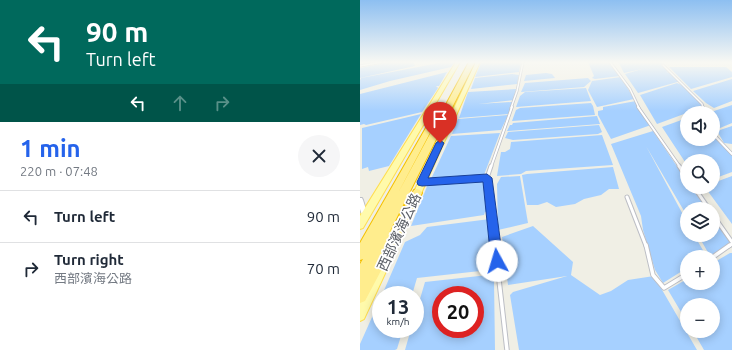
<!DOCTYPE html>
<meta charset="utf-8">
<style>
:root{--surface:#fff;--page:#f6f6f7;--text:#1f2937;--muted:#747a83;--line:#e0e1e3;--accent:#2563eb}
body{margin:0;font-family:Ubuntu,"Noto Sans TC",sans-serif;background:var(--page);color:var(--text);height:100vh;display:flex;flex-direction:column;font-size:15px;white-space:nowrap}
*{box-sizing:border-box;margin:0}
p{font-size:13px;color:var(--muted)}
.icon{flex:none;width:22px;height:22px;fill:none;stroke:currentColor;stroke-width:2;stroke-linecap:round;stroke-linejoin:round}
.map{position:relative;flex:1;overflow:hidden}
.side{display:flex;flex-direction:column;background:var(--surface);width:360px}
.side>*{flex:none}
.hud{background:#00695c;color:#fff;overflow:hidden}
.buttons{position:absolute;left:320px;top:106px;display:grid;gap:8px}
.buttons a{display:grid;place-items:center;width:40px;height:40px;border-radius:50%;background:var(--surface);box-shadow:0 2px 10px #0003;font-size:20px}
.speed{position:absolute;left:12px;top:286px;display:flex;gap:8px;font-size:20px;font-weight:700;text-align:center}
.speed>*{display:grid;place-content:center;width:52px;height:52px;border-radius:50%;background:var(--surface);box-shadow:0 2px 10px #0003;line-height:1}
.speed small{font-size:10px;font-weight:400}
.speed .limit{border:6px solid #d22;background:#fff;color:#111}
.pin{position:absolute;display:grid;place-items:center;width:34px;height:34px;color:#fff;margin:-41px -17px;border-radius:50% 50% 50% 0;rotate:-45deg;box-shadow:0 0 4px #0007}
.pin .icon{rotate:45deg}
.me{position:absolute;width:44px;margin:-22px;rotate:354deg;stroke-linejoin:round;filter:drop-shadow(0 0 3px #0008)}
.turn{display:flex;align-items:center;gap:14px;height:84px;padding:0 20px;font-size:18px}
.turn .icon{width:52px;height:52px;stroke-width:2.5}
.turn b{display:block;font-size:28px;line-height:34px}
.lanes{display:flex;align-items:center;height:38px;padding:0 20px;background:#0003;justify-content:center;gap:20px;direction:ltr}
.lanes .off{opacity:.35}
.round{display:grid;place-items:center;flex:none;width:42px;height:42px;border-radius:21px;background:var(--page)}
.headline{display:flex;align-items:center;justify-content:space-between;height:68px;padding:0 20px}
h1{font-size:24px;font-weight:700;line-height:30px;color:var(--accent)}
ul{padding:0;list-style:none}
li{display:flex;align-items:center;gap:12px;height:52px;padding:0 20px;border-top:1px solid var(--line)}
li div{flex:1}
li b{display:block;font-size:15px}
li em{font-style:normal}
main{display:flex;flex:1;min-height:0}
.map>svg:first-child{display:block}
.water{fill:#a6d0ff;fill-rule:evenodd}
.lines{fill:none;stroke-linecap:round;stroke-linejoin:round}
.lane-far3-casing{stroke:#bcbec5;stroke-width:3}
.lane-far2-casing{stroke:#bcbec5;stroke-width:3.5}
.lane-far1-casing{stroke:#bcbec5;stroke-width:5}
.lane-casing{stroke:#bcbec5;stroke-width:5.5}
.street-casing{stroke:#bcbec5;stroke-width:2}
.primary-casing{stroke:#ffde4f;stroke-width:2}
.highway-casing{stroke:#f5c000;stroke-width:2}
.lane-far3{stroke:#fff;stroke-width:1.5}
.lane-far2{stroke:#fff;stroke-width:2}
.lane-far1{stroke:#fff;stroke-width:3}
.lane{stroke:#fff;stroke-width:3.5}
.street{fill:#fff;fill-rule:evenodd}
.primary{fill:#fffaab;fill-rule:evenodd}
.highway{fill:#ffed8d;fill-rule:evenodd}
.route{fill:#2563eb;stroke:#184099}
.labels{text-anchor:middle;stroke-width:3.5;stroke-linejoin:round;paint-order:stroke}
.street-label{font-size:14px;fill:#5c6067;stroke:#fff}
</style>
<main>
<section class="side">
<div class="hud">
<div class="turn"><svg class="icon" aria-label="left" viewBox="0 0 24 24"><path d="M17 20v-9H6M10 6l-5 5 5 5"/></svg><div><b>90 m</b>Turn left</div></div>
<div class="lanes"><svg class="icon" aria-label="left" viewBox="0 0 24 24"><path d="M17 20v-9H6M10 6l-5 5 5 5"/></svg><svg class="icon off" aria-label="ahead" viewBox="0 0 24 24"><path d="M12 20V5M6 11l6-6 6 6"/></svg><svg class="icon off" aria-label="right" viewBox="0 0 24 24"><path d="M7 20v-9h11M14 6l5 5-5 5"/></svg></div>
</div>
<div class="headline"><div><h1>1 min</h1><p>220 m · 07:48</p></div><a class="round"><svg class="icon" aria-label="close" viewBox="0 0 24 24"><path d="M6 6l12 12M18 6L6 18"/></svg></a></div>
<ul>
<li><svg class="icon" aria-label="left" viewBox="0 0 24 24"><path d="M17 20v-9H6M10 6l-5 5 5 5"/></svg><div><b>Turn left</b></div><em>90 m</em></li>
<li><svg class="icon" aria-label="right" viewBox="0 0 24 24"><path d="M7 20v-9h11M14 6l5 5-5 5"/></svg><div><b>Turn right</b><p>西部濱海公路</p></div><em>70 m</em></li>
</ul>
</section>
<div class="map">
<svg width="372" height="350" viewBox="0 0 372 350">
<rect width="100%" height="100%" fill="#f0efe5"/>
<path class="water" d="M30,62H53L55,66L0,78V68Z
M84,62H95L91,67L30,81L0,90V80L1,78Z
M136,62H161L159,72L115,77L121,63Z
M228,62H251L260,76L235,79L232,78L234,76Z
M256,62H297L303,63L301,65L310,71L306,72L311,73L321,81L278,93L265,74L282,69L264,73L259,63Z
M309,67H366L372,72V77L331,89Z
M87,72L79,86H76L78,88L62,112L6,125L4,124L0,125V94Z
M186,73L192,74L195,78L164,81L166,75Z
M152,74L159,75L157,84L111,89L115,78Z
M261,77L274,99L237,107L228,90L232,81Z
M228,78L231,81L224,87L161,92L165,83Z
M372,79V101L354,108L346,103L333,91Z
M317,83L324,86L344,105L343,107L297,124L280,95Z
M226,88L231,101L156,107L160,96L165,92Z
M156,89L154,100L118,104L152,102L153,103L149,114L99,118L108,92Z
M276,101L291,125L251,139L238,115V111L243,110V107Z
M231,103L233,106L235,115L152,121L156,110L160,108Z
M372,105V123L360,128L353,123V113L339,112L349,110L351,112Z
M61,114L29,166L9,171L8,167L2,169V128Z
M148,115L141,130L92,134L98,119Z
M237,116L240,124L147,131L150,125H152L153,123Z
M327,118V139H353V134L372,153V172L353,179V161H327V165L302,127Z
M239,125L242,132L238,134L153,140L145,138L148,132Z
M372,126V144L364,143L357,131Z
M293,131L327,181V187H331L347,209H327V216L286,146L327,222V235H334L347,257H327V268L303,283L295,270L283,230L281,216L251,144Z
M140,133L124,175L71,179L91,136Z
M242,135L253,165L166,171L161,174L137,176L141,152H145L150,149L151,142Z
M253,167L259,189H249L241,195L224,199L215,204L196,207L187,202L178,205H167L162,175L167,174Z
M160,176L168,223L138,230L137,184L141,177Z
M372,176V224L347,190V187H353V183Z
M128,181L130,212H125L124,215L51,226L68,184Z
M353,218L371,244L350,256L338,235H353Z
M130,219L132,263L129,270L57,278L52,295H22L45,242L60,235L67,227Z
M173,226L213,262L211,275L240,295L251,291L268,280L294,276L337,350H159L150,295L153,292L207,276L148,285L142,237Z
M370,253H372V350H344L333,331H353V305H327V322L308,290L327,279V283H353V263Z
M128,275L134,280L135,350H45L51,329H55V316L65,282ZM81,295H115V329H81Z
M21,297V329H43L37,349L35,350H0V344Z"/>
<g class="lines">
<g class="lane-far3-casing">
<path id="lane-far3" d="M250,62L270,89L279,108
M303,65L342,104L343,108
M0,66L22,62
M151,108L157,91L163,62"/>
</g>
<g class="lane-far2-casing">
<path id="lane-far2" d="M278,107L320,167
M334,113L333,112L344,109L343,107
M353,134L372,154
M131,167L152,107"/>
</g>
<g class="lane-far1-casing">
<path id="lane-far1" d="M131,166L127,178L135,246
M319,166L327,178
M64,182L127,178
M334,187L349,209
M267,197L286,246
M353,215L372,242
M369,246L372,244"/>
</g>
<g class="lane-casing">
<path id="lane" d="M135,245L147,350
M286,245L293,275L304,288L327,274
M353,257L370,245"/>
</g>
<g class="street-casing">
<path id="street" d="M0,198H2L3,200L8,216L7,218L5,219L3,218L0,209Z"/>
</g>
<g class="primary-casing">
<path id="primary" d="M96,62H100L3,228L0,229V216Z
M116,62H120L59,198L58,201L55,202L52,201L51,198Z
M23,262L27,263L28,267L4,319L0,321V302L19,263Z"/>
</g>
<g class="highway-casing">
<path id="highway" d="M109,62H115L28,235L54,190L57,189L60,190L62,193L5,301L0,303V264L3,259L0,260V243L75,112L76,111H80L81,112L38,193Z"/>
</g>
<use href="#lane-far3" class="lane-far3"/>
<use href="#lane-far2" class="lane-far2"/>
<use href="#lane-far1" class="lane-far1"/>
<use href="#lane" class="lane"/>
<use href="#street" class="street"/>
<use href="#primary" class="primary"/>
<use href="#highway" class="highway"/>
</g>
<linearGradient id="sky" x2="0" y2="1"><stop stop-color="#8dbff1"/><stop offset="0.56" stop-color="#f8f8f3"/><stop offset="1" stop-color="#f8f8f3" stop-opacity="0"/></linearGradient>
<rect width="372" height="111" fill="url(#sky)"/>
<path class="route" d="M80,140L84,143L68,178L127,174L132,178L143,261L141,265L137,267L133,265L131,261L123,182L62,186L58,185L57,182L76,143Z"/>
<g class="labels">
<g class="street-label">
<text transform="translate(39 232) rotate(-65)" y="5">西部濱海公路</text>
</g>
</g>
</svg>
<div class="buttons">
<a><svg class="icon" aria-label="sound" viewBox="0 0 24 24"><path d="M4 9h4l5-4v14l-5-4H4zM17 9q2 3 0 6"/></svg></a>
<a><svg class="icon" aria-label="search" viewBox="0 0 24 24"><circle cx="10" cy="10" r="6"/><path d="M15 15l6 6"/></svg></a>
<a><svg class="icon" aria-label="layers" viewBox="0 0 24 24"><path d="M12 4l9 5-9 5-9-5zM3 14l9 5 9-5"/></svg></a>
<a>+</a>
<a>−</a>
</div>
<div class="speed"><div>13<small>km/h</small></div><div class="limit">20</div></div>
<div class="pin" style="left:80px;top:143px;background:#d93025"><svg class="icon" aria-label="arrive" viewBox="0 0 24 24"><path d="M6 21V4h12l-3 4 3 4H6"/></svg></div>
<svg class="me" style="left:137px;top:261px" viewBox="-20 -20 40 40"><circle r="19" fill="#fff"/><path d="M0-13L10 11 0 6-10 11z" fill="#2563eb"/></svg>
</div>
</main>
